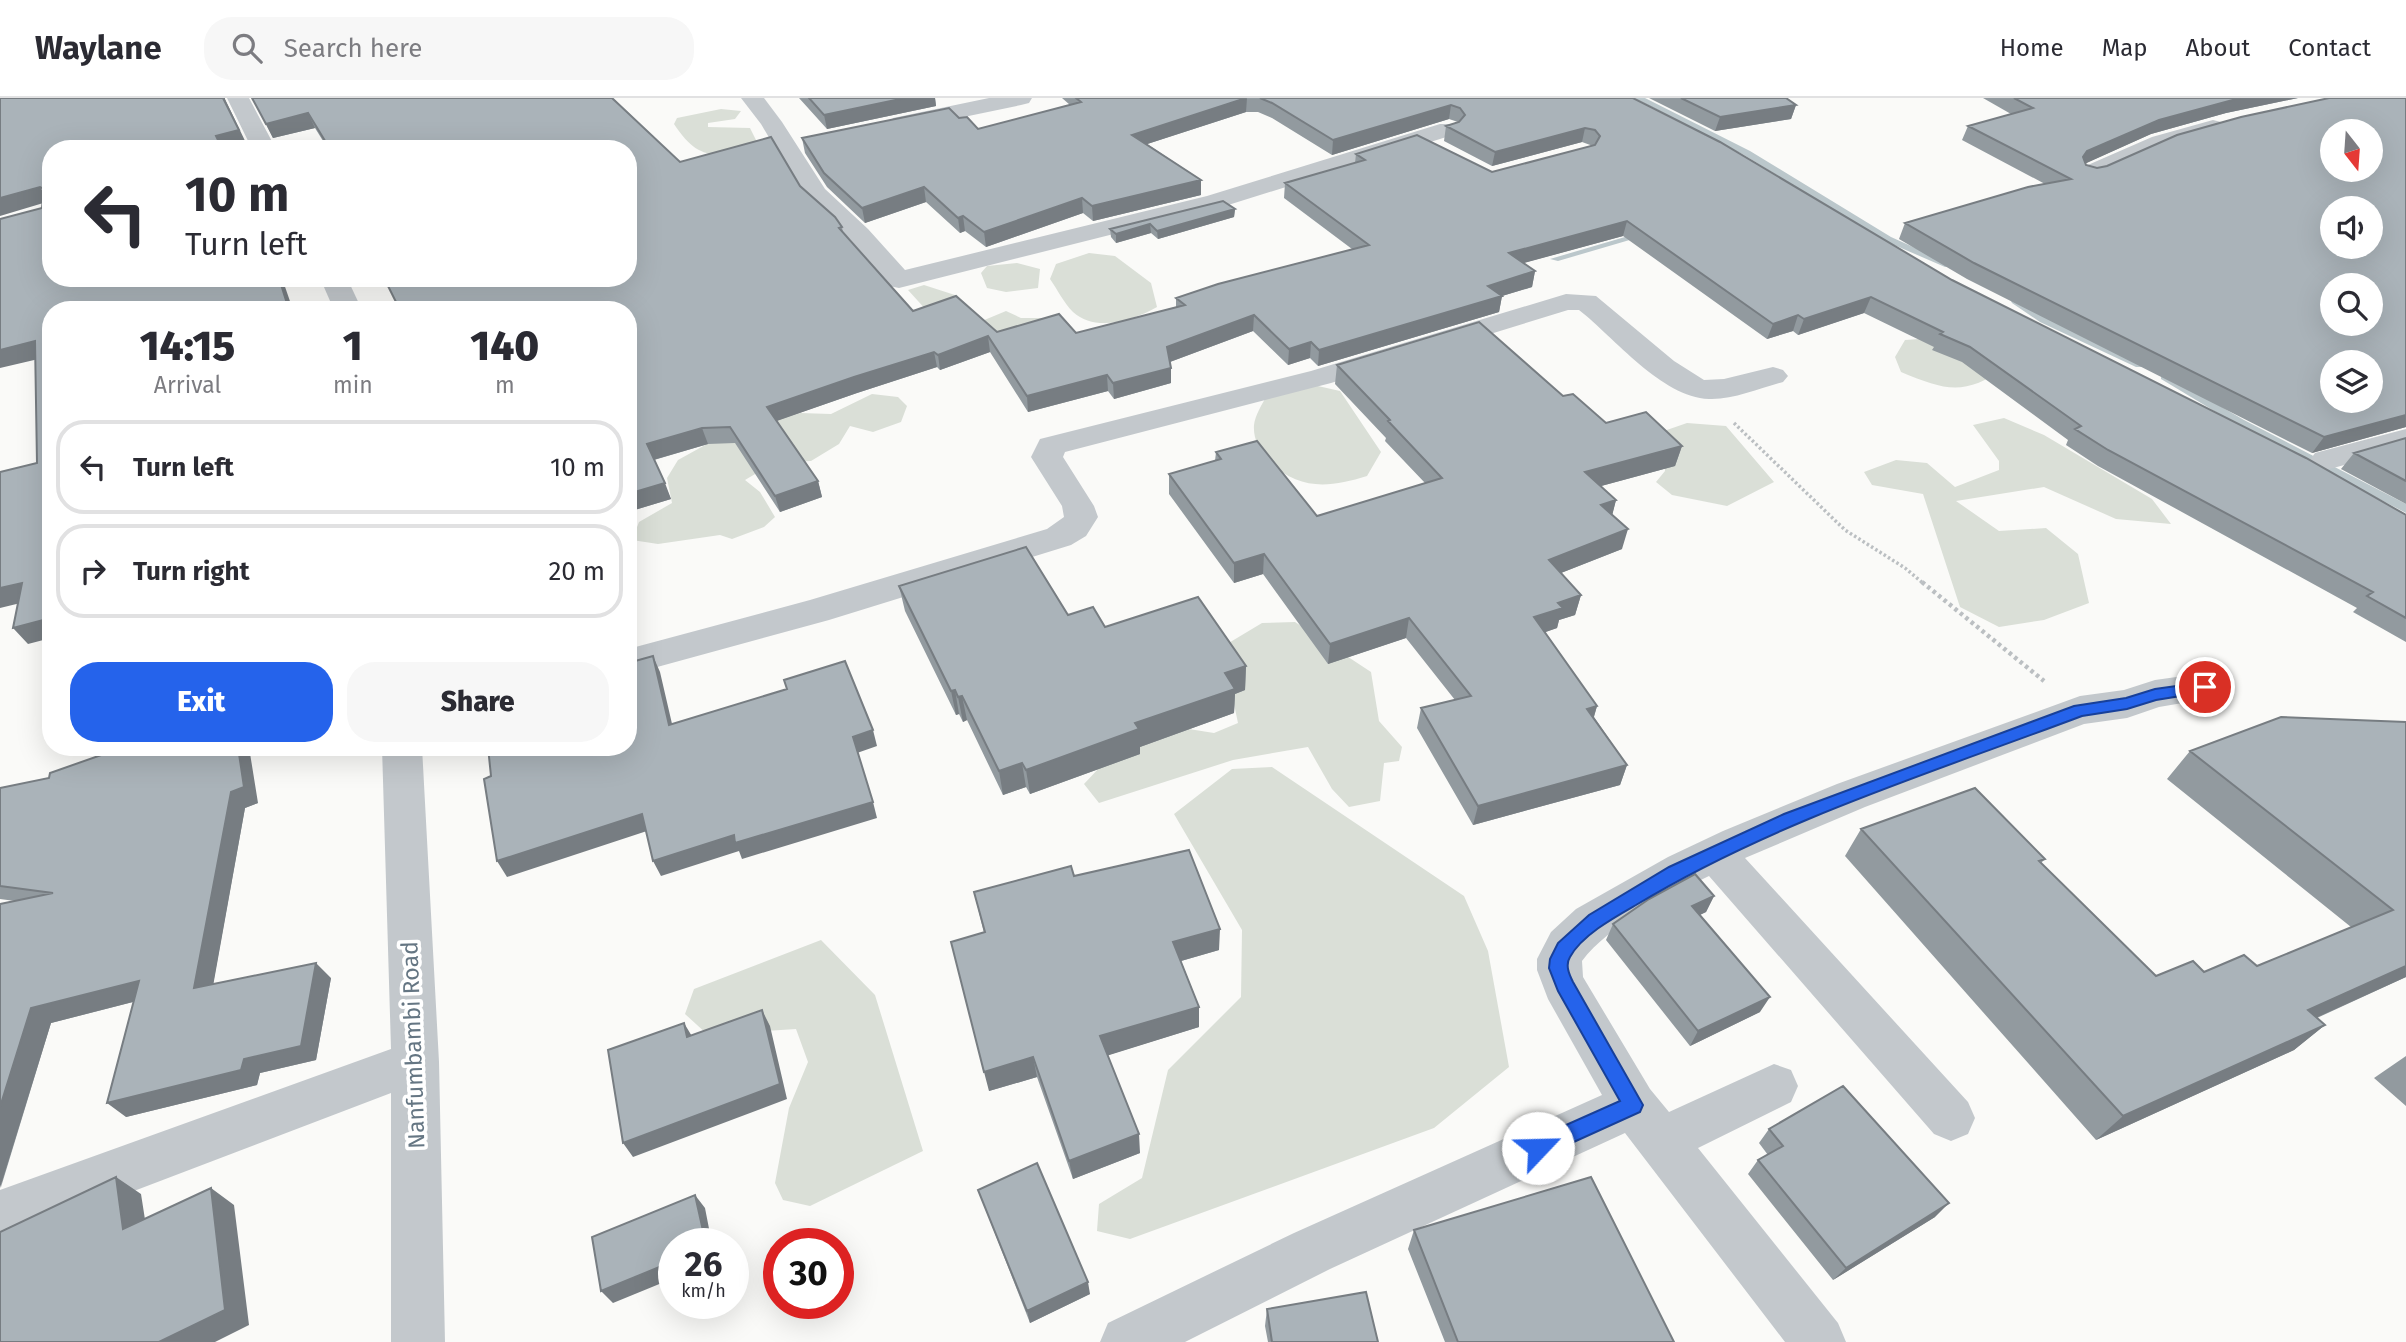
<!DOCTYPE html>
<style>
:root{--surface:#fff;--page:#f7f7f7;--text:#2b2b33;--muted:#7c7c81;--line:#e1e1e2;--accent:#2563eb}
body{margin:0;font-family:"Fira Sans",sans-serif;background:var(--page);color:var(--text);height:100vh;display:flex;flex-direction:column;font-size:26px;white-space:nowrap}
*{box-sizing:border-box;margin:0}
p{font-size:23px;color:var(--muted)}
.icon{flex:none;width:38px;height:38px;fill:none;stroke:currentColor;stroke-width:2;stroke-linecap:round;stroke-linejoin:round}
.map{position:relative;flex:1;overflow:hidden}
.panel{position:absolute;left:42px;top:203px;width:595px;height:455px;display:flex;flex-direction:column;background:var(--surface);border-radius:28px;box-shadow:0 7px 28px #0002}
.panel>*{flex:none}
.hud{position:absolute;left:42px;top:42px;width:595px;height:147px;border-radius:28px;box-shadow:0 7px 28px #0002;background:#fff;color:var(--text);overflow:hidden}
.needle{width:46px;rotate:163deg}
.fabs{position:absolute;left:2320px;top:21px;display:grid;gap:14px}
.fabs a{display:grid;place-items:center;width:63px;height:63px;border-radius:50%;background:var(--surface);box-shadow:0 7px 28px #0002;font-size:35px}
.speed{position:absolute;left:658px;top:1130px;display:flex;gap:14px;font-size:35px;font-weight:700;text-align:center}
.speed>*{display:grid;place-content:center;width:91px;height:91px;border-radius:50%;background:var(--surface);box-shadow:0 7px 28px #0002;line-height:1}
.speed small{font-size:18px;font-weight:400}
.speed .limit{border:10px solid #d22;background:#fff;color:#111}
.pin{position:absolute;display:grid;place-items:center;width:60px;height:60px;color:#fff;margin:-30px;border:4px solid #fff;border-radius:50%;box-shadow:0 2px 7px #0007}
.me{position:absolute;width:77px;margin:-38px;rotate:66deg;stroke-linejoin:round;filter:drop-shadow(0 0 5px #0008)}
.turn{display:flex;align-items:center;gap:24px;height:147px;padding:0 28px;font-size:32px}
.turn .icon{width:91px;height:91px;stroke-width:2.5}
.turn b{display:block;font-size:49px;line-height:60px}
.eta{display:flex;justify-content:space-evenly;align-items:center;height:119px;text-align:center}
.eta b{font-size:42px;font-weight:800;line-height:49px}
.primary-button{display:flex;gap:14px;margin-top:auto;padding:14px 28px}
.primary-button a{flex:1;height:80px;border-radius:28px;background:var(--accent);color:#fff;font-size:28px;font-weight:800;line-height:80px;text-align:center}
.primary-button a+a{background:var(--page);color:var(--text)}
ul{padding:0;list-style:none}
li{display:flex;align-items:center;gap:21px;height:94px;margin:0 14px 10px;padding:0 14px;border:4px solid var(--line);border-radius:28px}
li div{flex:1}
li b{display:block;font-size:26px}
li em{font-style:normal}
header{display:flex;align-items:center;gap:42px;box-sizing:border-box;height:98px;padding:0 35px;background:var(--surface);border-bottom:2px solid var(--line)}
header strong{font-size:33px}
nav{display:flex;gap:38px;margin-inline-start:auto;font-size:24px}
.search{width:490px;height:63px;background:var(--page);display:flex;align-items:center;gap:18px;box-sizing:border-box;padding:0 24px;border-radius:28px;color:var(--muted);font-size:26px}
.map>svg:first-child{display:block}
.green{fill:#dadfd7}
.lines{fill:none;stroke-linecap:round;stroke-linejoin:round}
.stream{fill:#bbc7cb;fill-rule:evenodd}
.path-far1{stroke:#bbbfc2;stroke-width:3.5;stroke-dasharray:2.5 2.5;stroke-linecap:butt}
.path{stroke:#bbbfc2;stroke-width:4.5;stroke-dasharray:3.5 3.5;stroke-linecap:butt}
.minor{fill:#c3c8cc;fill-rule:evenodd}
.wall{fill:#929a9f}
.shaded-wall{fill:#777d82}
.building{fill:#aab3b9;stroke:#777d82;stroke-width:2;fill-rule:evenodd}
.route{fill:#2563eb;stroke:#184099;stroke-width:2}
.labels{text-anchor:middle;stroke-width:7;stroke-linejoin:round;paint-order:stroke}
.near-street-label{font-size:23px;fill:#657683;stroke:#fff}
</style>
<header>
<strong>Waylane</strong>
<div class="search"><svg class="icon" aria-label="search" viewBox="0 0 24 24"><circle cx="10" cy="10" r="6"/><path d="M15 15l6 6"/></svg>Search here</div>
<nav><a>Home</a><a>Map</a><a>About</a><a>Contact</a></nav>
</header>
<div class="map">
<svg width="2406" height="1244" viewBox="0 0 2406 1244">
<rect width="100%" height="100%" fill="#fafaf8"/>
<path class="green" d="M721,11L741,13L735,21L708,25V29L750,30L760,50C718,58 700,66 674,26L677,20Z
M1089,155L1115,158L1151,185L1157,209C1134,222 1096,235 1073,214C1064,205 1057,191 1050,181L1056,166Z
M1017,165L1040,171L1038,190L1006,194L987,190L981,175L987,168Z
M924,187L958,198L956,212L928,214L908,192Z
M1006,213L1021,220H1045L1006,250L982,223Z
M1962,238L2007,269C1964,298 1947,293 1901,274L1895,259L1905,242Z
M1309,286L1340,293L1381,354L1367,378C1329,390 1297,393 1267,361C1259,352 1253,340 1254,327C1255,317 1263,305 1267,297Z
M872,296L898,299L907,308L901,324L873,334L850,328L839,346L811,363L774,365L745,382L760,394L775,419L764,429L732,441L720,437L658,446L632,442L639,424L672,405L667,380L678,362L716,341L800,315L831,316Z
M2004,320L2044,337L2152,401L2171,426L2116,421L2044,389L1956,403L1999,433L2046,430L2078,456L2089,505L2044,522L1999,529L1960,509L1923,396L1872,387L1864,374L1896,362L1927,365L1955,389L1999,372V363L1973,327Z
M1687,325L1726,328L1774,384L1727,408L1672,397L1656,384L1665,373L1661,334Z
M1295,524L1371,574L1379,623L1402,649L1399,663L1384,665L1380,703L1349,709L1332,691L1308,649L1233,662L1099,705L1084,686L1130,637L1170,628L1214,635L1238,625L1222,549L1262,525Z
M1272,669L1464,798L1488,853L1509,969L1434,1030L1130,1141L1097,1133L1099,1106L1142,1080L1168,972L1241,899L1242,832L1174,716L1232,671Z
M821,842L875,897L923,1053L810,1108L783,1102L775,1085L789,1010L808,964L796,931L708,937L685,916L694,891Z"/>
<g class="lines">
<path class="stream" d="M1635,0H1645L1750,53L1891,139L1953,167L1945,169L1885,143L1744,57Z
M1642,134L1650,136L1558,163L1550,161Z
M2016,200L2048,220L2145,267L2144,269H2136L2040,224L2012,205L2011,203Z
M2165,276L2244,322L2406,406V415L2236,326L2161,281V277Z"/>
<path class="path-far1" d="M1734,325L1845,432L1905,470L1924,486"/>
<path class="path" d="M1922,484L2044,583"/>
<path class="minor" d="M227,0H249L276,51H252Z
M741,0H764L782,24L825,91L868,131L905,172L1207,98L1440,26H1456L1460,31L1456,36L1225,108L899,190L889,188L850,141L806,101L761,26Z
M989,0H1032L1029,5L1021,7L901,32L893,30L890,25L893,20Z
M2213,22L2221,24L2225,29L2221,34L2168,49L2099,80L2090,82L2081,80L2078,75L2081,70L2152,39Z
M320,180H347L362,212H334Z
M1566,196L1596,198L1674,263L1704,282L1724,281L1773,269L1783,272L1788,278L1783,284C1760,290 1733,302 1709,301C1661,299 1615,240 1579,212H1568L1331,285L1065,354L1063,359L1094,408L1098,419L1086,438L1071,447L829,522L628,577V551L810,502L1047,431L1064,419L1062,408L1031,359L1040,341L1311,273Z
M2406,331V350L2326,372L2315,369L2310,362L2315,355Z
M2205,575L2218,579L2224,589L2218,599L2159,609L2127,620L2084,626L1865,709L1745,760L1968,1004L1975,1020L1968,1036L1951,1043L1934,1036L1709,778C1669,798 1609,827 1582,863L1583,879L1650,991L1669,1014L1774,966L1791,972L1798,988L1791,1004L1698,1050L1838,1225L1846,1244H1785L1625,1035L1330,1171L1185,1244H1100L1108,1225L1294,1135L1602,997L1548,901L1537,872V861L1551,834L1576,811L1668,759L1723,733L1837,686L2080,598L2124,592L2155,582Z
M382,649H422L439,964L445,1244H391V995L0,1144V1092L391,951Z"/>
</g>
<path class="wall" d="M252,0L615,2L680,64L800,88L842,129L843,135L913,213L997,234L1076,235L1176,209V200L1352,151L1284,100L1285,85L1355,65L1356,56L1492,74L1593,48L1582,44L1492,68L1444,43L1446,28L1458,24L1449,21L1332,57L1272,20L1258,14H1246L1147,46L1201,82V97L1093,123L1083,115L986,149L965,133L960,135L926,104L865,125L827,89L805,55L802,40L959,20L978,31L1070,7L1062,0H1633L1952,182L2406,417V544L2353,514L2357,510L2098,368L2066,347L2068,342L1962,264L1932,252L1934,249L1864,215L1798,237L1793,233L1767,241L1623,138L1523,165L1535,173L1532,189L1502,198L1499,214L1318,268L1310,260L1288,267L1253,233L1170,264L1171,285L1114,301L1108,293L1028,314L990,254L940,272L937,269L857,295L776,323L818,383L822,399L780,414L735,345L708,346L654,362L671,401L628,414V51H328L315,30L273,40Z
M799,0H935L936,8L827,31Z
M1649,0H1786L1796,7L1791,21L1715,33Z
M1983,0H2298L2226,15L2151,36L2086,65V67L2097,70L2406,0V329L2312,355L1967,181L1899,141L1905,125L2045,86L1962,42L1968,28L2011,16Z
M1235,111L1234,119L1158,141L1151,135L1116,145L1111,139L1110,131Z
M1337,267L1563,298L1606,325L1682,348L1675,368L1601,388L1616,402L1612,417L1622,451L1561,475L1581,497L1575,517L1559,522L1557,530L1545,534L1597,608L1594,619L1627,667L1620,687L1473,727L1417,630L1421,610L1455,602L1406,540L1328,566L1263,476L1234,485L1169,396V376L1215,363L1216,354L1317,418L1425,385L1385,343L1386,340L1335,286Z
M2406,340V406L2341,371L2354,355Z
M899,488L1068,517L1105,529L1246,568L1245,592L1235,596L1234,615L1140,649V656L1030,696L1026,689L1003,697L967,622L963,624L959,616L956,617L905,513Z
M2406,624V879L2317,920L2325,927L2294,952L2096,1042L1845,758L1861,731L2045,761L2041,765L2156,878L2257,868L2351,829L2167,681L2190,653Z
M49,680L258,705L245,710L213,886L331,880L316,962L260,975L257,987L126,1019L133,904L51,925L1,1089L15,803L0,801V690Z
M1074,778L1219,852L1181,863L1199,909V929L1108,957L1140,1055L1073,1081L1037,979L989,993L984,835L974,794Z
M1714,798L1706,814L1699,817L1760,914L1690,948L1606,842L1613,826Z
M2406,958V1008L2374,980Z
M1769,1031L1935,1119L1833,1182L1748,1076L1758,1062L1768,1057L1759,1045Z
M978,1092L1090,1196L1030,1225L983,1105Z
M1414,1132L1674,1244H1445L1408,1151Z
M1267,1211L1378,1244H1268L1265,1228Z"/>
<path class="shaded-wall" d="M223,0H225V1L247,47L232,51H219L216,38Z
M905,0H935L936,8L827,31L824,17Z
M1247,0L1246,14L1132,51V37Z
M2240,0H2298L2226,15L2151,36L2080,68L2083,59L2087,53L2159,22Z
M1451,7L1449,21L1332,57L1333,42Z
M1796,7L1791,21L1715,33L1720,19Z
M308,15L315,30L273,40L266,26Z
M1585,30L1582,44L1492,68L1495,54Z
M1201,82V97L1093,123L1092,108Z
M40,89L50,103L0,118V100Z
M924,89L926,104L865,125L862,110Z
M1082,100L1083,115L986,149L984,134Z
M1235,111L1234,119L1158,141L1157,133Z
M963,118L965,133L960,135L958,120Z
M1627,123L1623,138L1506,170L1509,155Z
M1150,126L1151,135L1116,145V136Z
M1535,173L1532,189L1502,198L1499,214L1318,268L1319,252L1488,188Z
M279,180H282L293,212H289Z
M1871,199L1864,215L1798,237L1804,221Z
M1254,217L1253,233L1167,265V249Z
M1798,217L1793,233L1767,241L1773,226Z
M988,238L990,254L940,272L938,257Z
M35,243L47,259L0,270V252Z
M1311,244L1310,260L1288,267L1289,251Z
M934,254L937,269L857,295L771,325L767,309L854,279Z
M1171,270V285L1114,301L1113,285Z
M1107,277L1108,293L1028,314L1027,298Z
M2406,317V329L2312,355L2324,339Z
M702,330L708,346L653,362L647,346Z
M1682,348L1675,368L1579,394L1585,374Z
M818,383L822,399L780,414L775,398Z
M665,385L671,401L628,414V396Z
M1616,402L1611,422L1601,407Z
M1628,431L1622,451L1543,482L1549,462Z
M1264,456L1263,476L1234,485V465Z
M22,485L37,501L0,510V490Z
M1581,497L1575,517L1559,522L1557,530L1529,540L1534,519L1558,505Z
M51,520V540L28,546L13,530Z
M1409,520L1406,540L1328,566L1330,546Z
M653,558L660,574L676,643L669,627Z
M1246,568L1245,592L1235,596L1234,615L1140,649V656L1030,696L1026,672L1135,625L1225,575Z
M955,592L959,616L956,617L951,593Z
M962,598L967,622L963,624L958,599Z
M1597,608L1591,628L1587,611Z
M873,632L877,648L857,655L853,639Z
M238,649H249L258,705L245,710L210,905L194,890Z
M1022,665L1026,689L1003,697L999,673Z
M1627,667L1620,687L1473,727L1478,708Z
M873,704L877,720L742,761L739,753L661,778L653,763L734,737Z
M642,716L650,732L507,779L497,763Z
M1714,798L1706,814L1684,825L1692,808Z
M1220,831L1219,852L1174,865L1173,844Z
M316,865L331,880L316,962L260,975L257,987L126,1019L107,1005L244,961Z
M2406,868V879L2278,937L2308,912Z
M139,883L156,898L51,925L0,1090V1009L31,910Z
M1770,899L1760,914L1690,948L1698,933Z
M1199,909V929L1103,959L1100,938Z
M762,912L770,928L787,1001L633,1059L623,1045Z
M684,925L693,940L687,939Z
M2325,927L2294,952L2096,1042L2123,1018Z
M1033,959L1037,979L989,993L984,974Z
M1139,1036L1140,1055L1073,1081L1069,1063Z
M116,1079L141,1096L149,1147L123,1131Z
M211,1090L234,1107L249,1227L215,1244H159Z
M695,1097L705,1110L712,1146H706Z
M1949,1105L1935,1119L1833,1182L1846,1170Z
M674,1163V1180L613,1205L601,1193Z
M1088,1184L1090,1196L1030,1225L1027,1213Z"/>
<path class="building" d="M0,0H223L239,32L216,38L222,50L219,51H51V180H150L151,181L155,180H279L289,212H51V520L13,530L22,485L0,490V374L37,365L35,243L0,252V121L42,110L44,91L40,89L0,100Z
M252,0H612L680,64L771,39L800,88L835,119L842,129L839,130L913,213L956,198L997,234L1059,216L1076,235L1185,207L1176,200L1218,186L1369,147L1285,85L1365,62L1356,56L1417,37L1492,74L1595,47L1600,38L1595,32L1585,30L1495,54L1446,28L1459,24L1465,17L1460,10L1451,7L1333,42L1272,5L1260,0H1633L1720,44L1952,182L2306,360L2406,417V520L2367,498L2373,494L2108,352L2075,331L2081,328L1970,249L1940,236L1943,234L1871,199L1804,221L1798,217L1773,226L1627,123L1509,155L1535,173L1488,188L1502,198L1319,252L1311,244L1289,251L1254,217L1167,249L1171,270L1113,285L1107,277L1027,298L988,238L938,257L934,254L854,279L767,309L818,383L775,398L730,329L702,330L647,346L665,385L628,396V212H400L384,180H628V51H330L308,15L266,26Z
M809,0H905L824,17Z
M1076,0H1246L1132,37L1201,82L1092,108L1082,100L984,134L963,118L958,120L924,89L862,110L824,75L802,40L949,10L959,20L967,19L978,31L1081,4Z
M1681,0H1786L1796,7L1720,19Z
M2014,0H2240L2159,22L2087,53L2083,59L2086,67L2097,70L2107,68L2177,37L2241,19L2329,0H2406V317L2324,339L1974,165L1905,125L2028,89L2071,81L1968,28L2033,10ZM2333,33H2371V72H2333ZM2333,110H2371V149H2333ZM2333,187H2371V226H2333ZM2333,264H2371V303H2333Z
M1223,103L1235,111L1157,133L1150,126L1116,136L1110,131Z
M1479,224L1563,298L1573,296L1606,325L1646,314L1682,348L1585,374L1616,402L1601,407L1628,431L1549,462L1581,497L1558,505L1563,510L1534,519L1597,608L1587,611L1627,667L1478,708L1421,610L1471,598L1409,520L1330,546L1264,456L1234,465L1169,376L1221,361L1216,354L1257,343L1317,418L1442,380L1388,323L1390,322L1337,267Z
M2406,340V383L2354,355Z
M1026,449L1068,517L1093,509L1105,529L1198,499L1246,568L1225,575L1235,591L1135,625L1139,631L1026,672L1022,665L999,673L962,598L958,599L955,592L951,593L899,488Z
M653,558L669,627L787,591L784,582L845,563L873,632L853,639L873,704L735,745L734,737L653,763L642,716L497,763L484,681L491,678L488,649H628V565Z
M2281,619L2406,624V868L2308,912L2325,927L2123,1018L1861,731L1975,690L2045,761L2039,763L2156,878L2193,863L2204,874L2244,857L2257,868L2393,812L2190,653Z
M124,649H238L244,689L231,694L194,890L316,865L301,948L244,961L241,972L107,1005L139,883L31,910L0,1009V806L53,795L0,788V690L49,680L50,675Z
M1189,752L1220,831L1173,844L1199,909L1100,938L1139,1036L1069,1063L1033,959L984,974L951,844L985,834L974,794L1071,768L1074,778Z
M1695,776L1714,798L1692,808L1770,899L1698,933L1613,826L1649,801Z
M762,912L780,986L623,1045L608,952L684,925L687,939Z
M1843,988L1949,1105L1846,1170L1758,1062L1783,1048L1769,1031Z
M1037,1065L1088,1184L1027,1213L978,1092Z
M116,1079L123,1131L211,1090L225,1212L159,1244H0V1134Z
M1591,1079L1674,1244H1458L1414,1132Z
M695,1097L706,1146H674V1163L601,1193L592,1139Z
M1366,1194L1378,1244H1272L1267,1211Z"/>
<path class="route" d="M2205,584L2213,589L2211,593L2156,602L2127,611L2082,618C1931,675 1775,723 1636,807C1615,819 1582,837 1570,859C1565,867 1569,876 1573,884L1643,1007L1640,1014L1545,1057L1538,1060L1530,1057L1527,1050L1530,1043L1620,1003L1558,893L1549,870L1550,861L1558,845L1589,817L1669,769L1784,716L2074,608L2126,600L2155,591Z"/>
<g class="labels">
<g class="near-street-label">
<text transform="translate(413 947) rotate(-92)" y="8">Nanfumbambi Road</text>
</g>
</g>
</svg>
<div class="fabs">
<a><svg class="needle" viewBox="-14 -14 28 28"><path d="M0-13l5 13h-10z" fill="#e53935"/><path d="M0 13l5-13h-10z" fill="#7c7c81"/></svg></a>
<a><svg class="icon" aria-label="sound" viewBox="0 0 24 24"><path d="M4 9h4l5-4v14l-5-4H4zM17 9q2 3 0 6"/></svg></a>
<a><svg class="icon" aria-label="search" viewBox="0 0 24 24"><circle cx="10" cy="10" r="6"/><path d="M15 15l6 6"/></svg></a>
<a><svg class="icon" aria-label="layers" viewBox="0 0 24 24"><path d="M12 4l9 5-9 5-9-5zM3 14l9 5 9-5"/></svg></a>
</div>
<div class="speed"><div>26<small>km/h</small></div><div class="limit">30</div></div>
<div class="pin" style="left:2205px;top:589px;background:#d93025"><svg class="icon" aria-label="arrive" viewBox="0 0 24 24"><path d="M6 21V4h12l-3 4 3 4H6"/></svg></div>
<svg class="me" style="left:1538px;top:1050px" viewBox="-20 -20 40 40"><circle r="19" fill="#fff"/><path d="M0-13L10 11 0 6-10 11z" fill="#2563eb"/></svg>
<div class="hud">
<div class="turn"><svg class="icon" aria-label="left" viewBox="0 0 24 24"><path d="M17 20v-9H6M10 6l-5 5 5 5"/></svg><div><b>10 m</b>Turn left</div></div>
</div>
<section class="panel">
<div class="eta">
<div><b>14:15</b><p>Arrival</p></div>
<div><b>1</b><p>min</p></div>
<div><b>140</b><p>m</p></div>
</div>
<ul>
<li><svg class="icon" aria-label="left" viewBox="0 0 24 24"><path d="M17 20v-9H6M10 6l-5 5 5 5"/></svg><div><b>Turn left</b></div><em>10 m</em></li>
<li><svg class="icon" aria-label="right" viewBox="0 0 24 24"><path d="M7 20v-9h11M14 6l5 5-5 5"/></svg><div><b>Turn right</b></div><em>20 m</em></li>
</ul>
<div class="primary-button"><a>Exit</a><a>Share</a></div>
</section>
</div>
